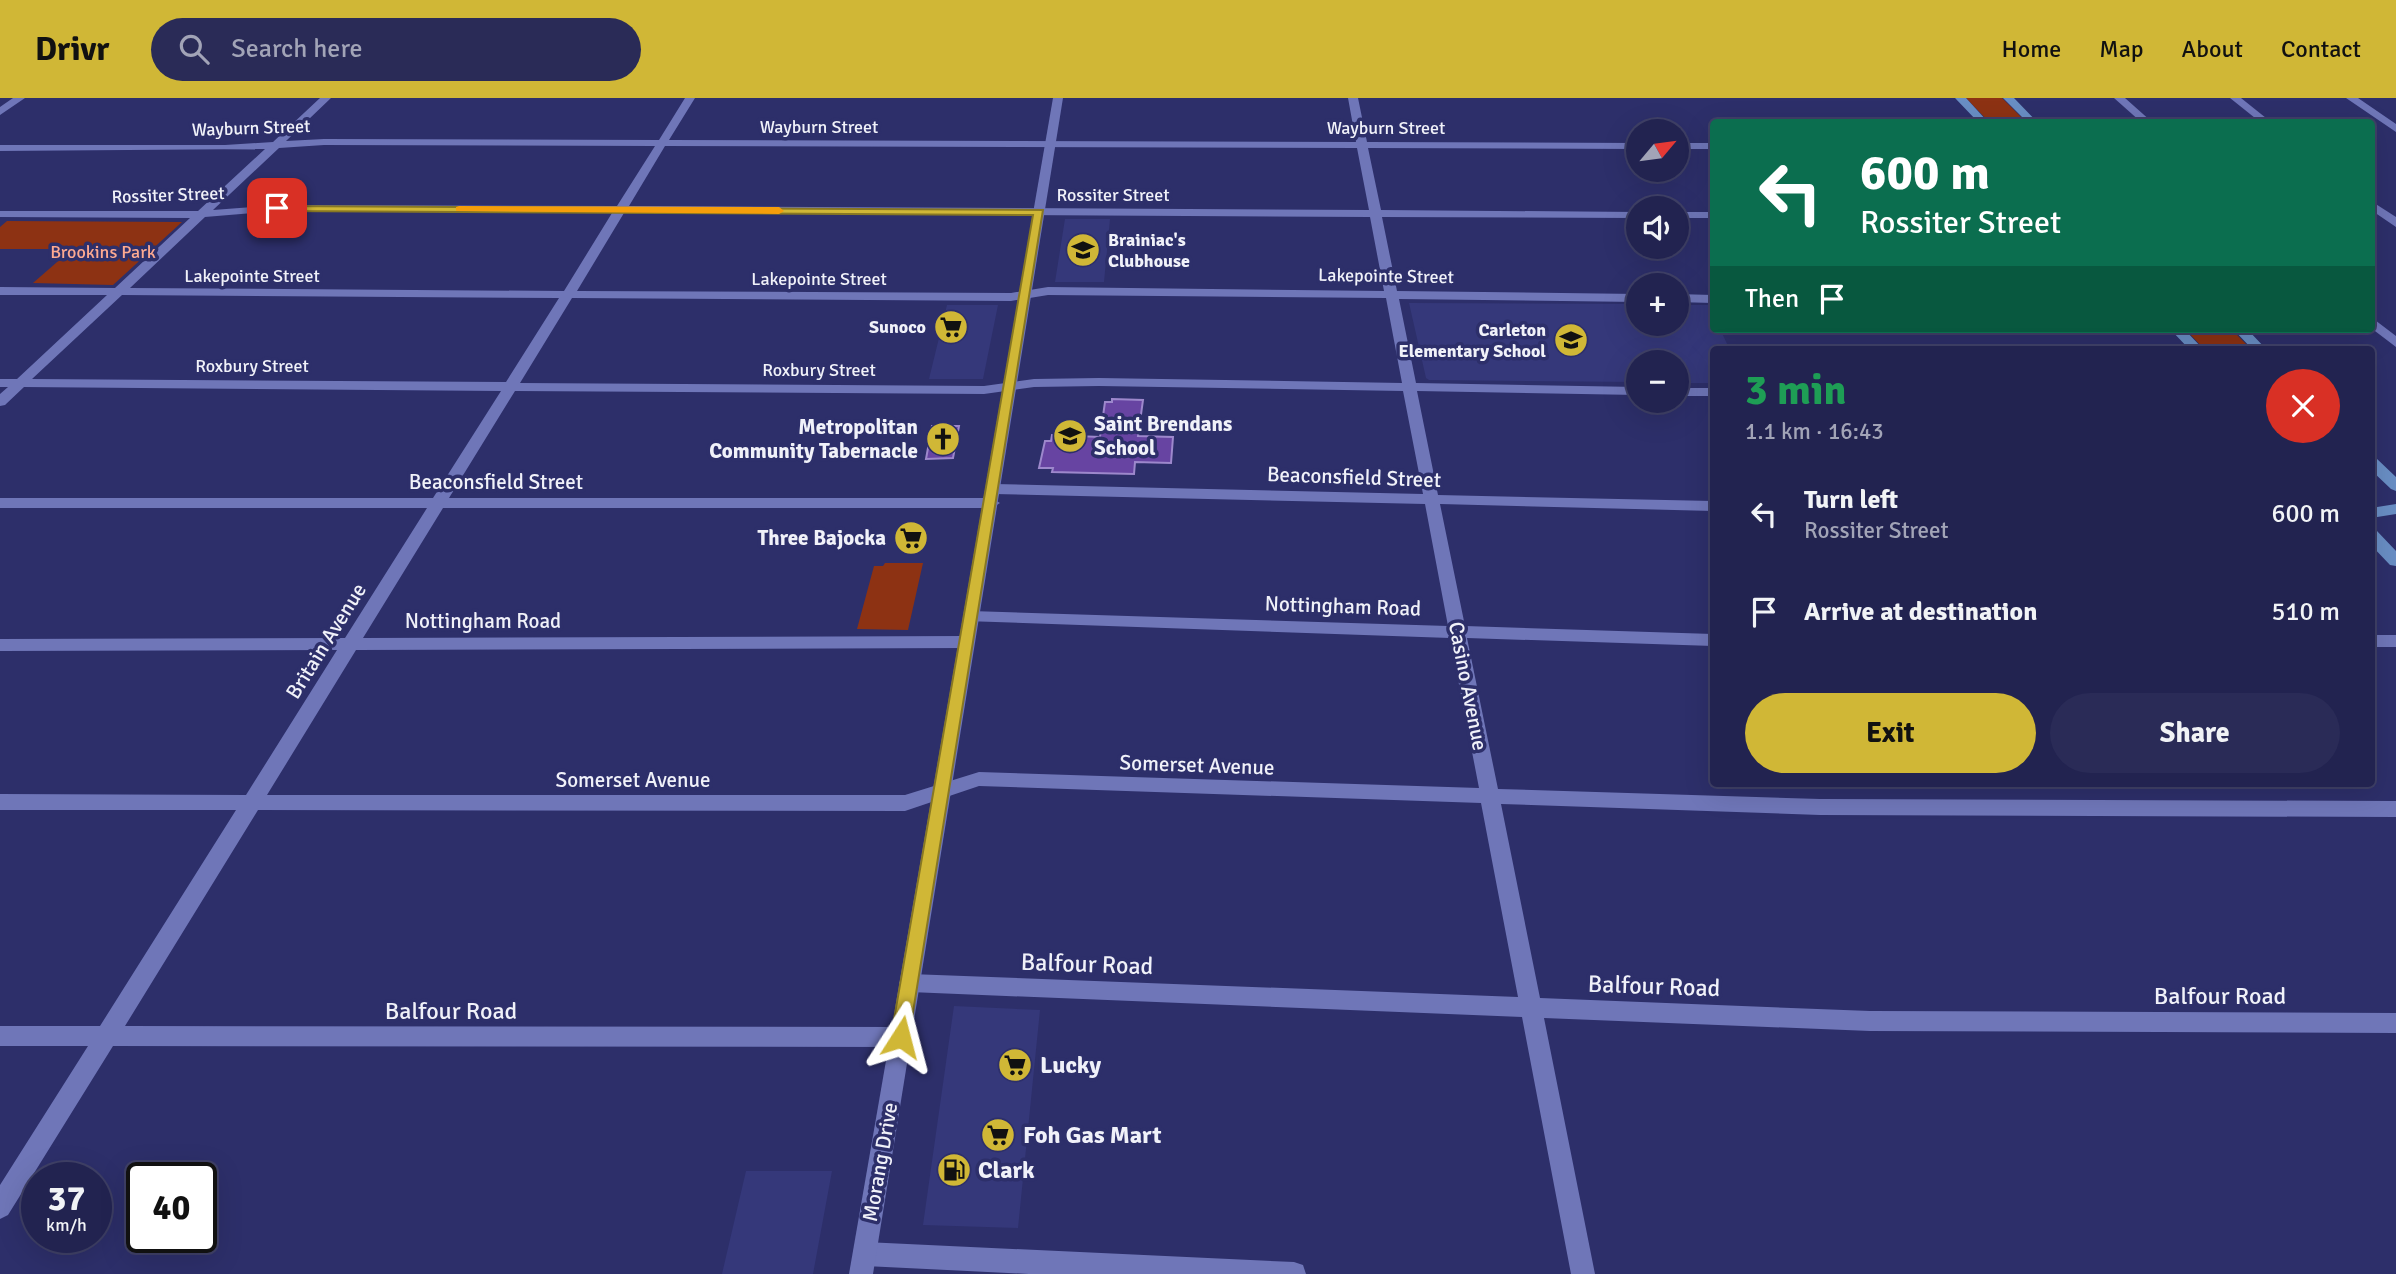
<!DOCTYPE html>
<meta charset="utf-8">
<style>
:root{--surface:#222350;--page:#2a2b57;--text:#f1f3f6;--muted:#a2a4b7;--line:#3f4067;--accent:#d0b736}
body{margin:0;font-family:Signika,sans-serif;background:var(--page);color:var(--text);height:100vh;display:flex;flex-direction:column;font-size:26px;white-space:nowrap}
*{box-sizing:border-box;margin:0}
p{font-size:23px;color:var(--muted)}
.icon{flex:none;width:38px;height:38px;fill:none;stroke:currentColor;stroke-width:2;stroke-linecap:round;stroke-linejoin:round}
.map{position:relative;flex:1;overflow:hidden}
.sheet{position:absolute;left:1710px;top:248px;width:665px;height:441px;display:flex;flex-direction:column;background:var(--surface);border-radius:7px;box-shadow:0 7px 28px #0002,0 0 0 2px var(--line)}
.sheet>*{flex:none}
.guide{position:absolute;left:1710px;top:21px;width:665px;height:214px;border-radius:7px;box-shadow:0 7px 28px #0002,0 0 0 2px var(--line);background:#0b6e4f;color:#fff;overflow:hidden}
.needle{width:46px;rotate:61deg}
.controls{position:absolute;left:1626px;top:21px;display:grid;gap:14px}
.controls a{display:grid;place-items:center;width:63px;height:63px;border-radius:50%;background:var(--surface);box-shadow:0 7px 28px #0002,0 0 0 2px var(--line);font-size:35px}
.speed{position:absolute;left:21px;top:1064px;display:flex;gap:14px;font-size:35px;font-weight:700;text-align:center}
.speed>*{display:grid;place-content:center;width:91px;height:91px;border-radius:50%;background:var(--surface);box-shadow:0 7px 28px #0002,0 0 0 2px var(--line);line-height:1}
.speed small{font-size:18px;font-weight:400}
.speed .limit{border:4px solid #111;border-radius:10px;background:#fff;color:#111}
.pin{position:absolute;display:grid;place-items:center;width:60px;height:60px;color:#fff;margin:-30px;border-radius:14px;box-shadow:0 4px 10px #0006}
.me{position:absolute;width:77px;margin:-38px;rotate:9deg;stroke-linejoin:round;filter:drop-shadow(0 0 5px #0008)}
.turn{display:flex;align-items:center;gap:24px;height:147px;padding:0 35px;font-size:32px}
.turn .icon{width:91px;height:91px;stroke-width:2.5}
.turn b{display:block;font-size:49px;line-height:60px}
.then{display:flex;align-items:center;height:66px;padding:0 35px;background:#0003;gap:14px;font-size:26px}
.round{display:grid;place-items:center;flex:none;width:74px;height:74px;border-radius:37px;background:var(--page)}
.headline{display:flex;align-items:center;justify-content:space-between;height:119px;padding:0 35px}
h1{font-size:42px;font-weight:800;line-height:52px;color:#1e9e55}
.cta{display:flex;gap:14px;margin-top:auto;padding:14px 35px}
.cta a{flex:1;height:80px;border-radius:42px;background:var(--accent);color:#111;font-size:28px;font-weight:800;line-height:80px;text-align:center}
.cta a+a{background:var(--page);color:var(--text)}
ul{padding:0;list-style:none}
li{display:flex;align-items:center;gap:21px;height:98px;padding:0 35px}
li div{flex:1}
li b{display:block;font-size:26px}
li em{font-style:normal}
header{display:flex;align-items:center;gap:42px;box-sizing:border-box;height:98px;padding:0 35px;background:var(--accent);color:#111}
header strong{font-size:33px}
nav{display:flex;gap:38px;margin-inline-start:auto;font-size:24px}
.search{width:490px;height:63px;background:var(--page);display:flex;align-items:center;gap:18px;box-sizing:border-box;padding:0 24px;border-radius:38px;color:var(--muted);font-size:26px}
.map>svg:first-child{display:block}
.built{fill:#35387a}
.green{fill:#8d3213}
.building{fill:#6744a2;stroke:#9d88cc;stroke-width:2}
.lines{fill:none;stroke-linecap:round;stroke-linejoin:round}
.minor{fill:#6f76b8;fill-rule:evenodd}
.tertiary{fill:#6f76b8;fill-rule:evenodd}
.secondary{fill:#698ec4;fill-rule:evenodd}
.route{fill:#d0b736;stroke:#877723;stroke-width:2}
.slow{fill:#f59e0b}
.labels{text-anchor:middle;stroke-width:7;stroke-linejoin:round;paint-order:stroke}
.far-street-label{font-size:18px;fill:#f0f1f9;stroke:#2d2f6a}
.far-poi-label{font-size:18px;font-weight:bold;fill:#f0f1f9;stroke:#2d2f6a;text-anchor:end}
.far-park-label{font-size:18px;fill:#feaa91;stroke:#2d2f6a}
.poi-label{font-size:21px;font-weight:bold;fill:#f0f1f9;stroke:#2d2f6a;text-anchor:end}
.street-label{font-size:21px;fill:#f0f1f9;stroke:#2d2f6a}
.near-street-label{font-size:24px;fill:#f0f1f9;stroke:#2d2f6a}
.near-poi-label{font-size:24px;font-weight:bold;fill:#f0f1f9;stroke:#2d2f6a;text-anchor:start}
</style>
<header>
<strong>Drivr</strong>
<div class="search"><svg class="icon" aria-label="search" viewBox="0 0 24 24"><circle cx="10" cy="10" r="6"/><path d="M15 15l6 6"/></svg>Search here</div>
<nav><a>Home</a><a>Map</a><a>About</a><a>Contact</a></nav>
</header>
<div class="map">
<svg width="2396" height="1176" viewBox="0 0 2396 1176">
<rect width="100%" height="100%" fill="#2d2f6a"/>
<path class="built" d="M1065,121H1110L1104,184H1055Z
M1409,205L1638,206V226H1676L1677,207H1709L1713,217V231H1720L1730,252H1713V285H1677L1676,264H1638V284L1429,282L1426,280Z
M947,207H998L983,281H929Z
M954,908L1040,912L1018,1130L923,1127Z
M746,1073H832L813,1176H722Z"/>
<path class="green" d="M1966,0H2002L2026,24H1989Z
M7,123L182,124L113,187L33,185L72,151H0V129Z
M2185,231H2231L2252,252H2205Z
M885,465H923L908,532L857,531L874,468H883Z"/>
<path class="building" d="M1112,301L1143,302L1138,338L1173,339L1171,365L1135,364L1134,376L1052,374L1053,370H1039L1045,343H1051L1052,337L1100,339L1105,304H1112Z
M932,328H959L953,360L926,361Z"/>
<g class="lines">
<path class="minor" d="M13,0H25L0,17V9Z
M320,0H331L286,43L324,41L659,42L685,0H695L669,42L1356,44L1348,0H1358L1367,44L1638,45V51L1368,50L1381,112L1638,114V120L1382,119L1397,193L1638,196V204L1399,201L1416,285L1638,289V297L1417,293L1438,397L1713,403V413L1440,406L1465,528L1713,536V548L1467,540L1498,691L1820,701L2396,703V719L1820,717L1501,706L1540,900L1870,913L2396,915V935L1870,933L1544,920L1595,1176H1571L1522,919L910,894L903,892L899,885L903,878L910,876L1518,899L1481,705L979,688L905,713L258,712L125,928L901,929L909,932L912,939L909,946L901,949L113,948L8,1117L0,1121V1087L88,948H0V928H100L236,712H0V696L246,697L337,552L0,553V541L345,540L427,410H0V400H433L501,293L24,289L5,307L0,308V296L8,289H0V281H17L107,197H0V189L115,190L190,120L0,119V113H198L265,51L0,53V47H225L273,44ZM324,47L655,48L617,108L277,107L213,112L279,50ZM665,48L1357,50L1369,112L629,108ZM277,113L612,115L564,193L130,190L205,119ZM624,115L1370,119L1384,193L1048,189L1011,195L577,193ZM122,197L559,200L506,284L32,281ZM1048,197L1386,200L1402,285L1099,280L1034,281L984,288L520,285L572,200L1011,203ZM1099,288L1403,293L1423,396L994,386L986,391L994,396L1425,406L1448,528L971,513L965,515L963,519L965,523L1450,540L1479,690L979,674L905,697H267L356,552L967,550L975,544L967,538L363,540L443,410H992L1000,405L992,400H449L515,293L984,296L1034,289Z
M2114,0H2125L2152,24H2141Z
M2230,0H2241L2271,24H2260Z
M2346,0H2358L2396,26V34Z
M1676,45H1713V51H1676Z
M2371,103L2396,119V129L2371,112Z
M1676,114H1713V120H1676Z
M1676,196L1713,197V205L1676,204Z
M2371,219L2396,238V249L2371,230Z
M1676,290H1713V298H1676Z
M2371,537H2396V549H2371Z
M865,1144L1294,1164L1303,1167L1306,1176H1029L865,1168L856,1165L853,1156L856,1147Z"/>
<path class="tertiary" d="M1053,0H1063L873,1176H849Z"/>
<path class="secondary" d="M1955,0H1966L1988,24H1978Z
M2003,0H2014L2037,24H2027Z
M2170,231H2184L2204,252H2190Z
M2233,231H2247L2267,252H2253Z
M2371,359L2376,360L2396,379V393L2391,391L2371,372Z
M2396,406V416L2371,420V410Z
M2371,432L2377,433L2396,453V468L2390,467L2371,447Z"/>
</g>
<path class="route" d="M273,108L1043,112L908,945L901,948L894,945L891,939L1033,117L277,113L271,110Z"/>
<path class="slow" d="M459,108L779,109L784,113L779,116L456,113V109Z"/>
<defs>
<g id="school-disc" transform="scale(1.75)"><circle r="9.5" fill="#d0b736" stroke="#2d2f6a"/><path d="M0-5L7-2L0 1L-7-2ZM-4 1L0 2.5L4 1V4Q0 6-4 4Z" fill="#111"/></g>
<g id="supermarket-disc" transform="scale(1.75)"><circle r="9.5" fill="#d0b736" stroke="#2d2f6a"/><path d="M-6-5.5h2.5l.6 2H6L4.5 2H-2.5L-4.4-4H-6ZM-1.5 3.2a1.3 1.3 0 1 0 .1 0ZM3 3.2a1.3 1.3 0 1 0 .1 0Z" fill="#111"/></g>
<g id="church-disc" transform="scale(1.75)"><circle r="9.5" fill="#d0b736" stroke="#2d2f6a"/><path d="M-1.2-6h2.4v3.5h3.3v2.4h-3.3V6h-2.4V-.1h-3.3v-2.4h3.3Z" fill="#111"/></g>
<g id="fuel-disc" transform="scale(1.75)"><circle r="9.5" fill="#d0b736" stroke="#2d2f6a"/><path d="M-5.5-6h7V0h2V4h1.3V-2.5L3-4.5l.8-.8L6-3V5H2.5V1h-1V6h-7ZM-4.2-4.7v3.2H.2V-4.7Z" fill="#111"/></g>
</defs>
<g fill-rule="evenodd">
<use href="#school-disc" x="1083" y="152"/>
<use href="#supermarket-disc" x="951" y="229"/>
<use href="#school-disc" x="1571" y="242"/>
<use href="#school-disc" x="1070" y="338"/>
<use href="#church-disc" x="943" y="341"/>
<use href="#supermarket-disc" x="911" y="440"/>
<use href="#supermarket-disc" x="1015" y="967"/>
<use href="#supermarket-disc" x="998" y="1037"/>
<use href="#fuel-disc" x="954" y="1072"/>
</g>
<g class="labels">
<g class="far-street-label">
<text x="819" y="35">Wayburn Street</text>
<text transform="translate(251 30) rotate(-2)" y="6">Wayburn Street</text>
<text x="1386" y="36">Wayburn Street</text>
<text transform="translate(168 97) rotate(-2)" y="6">Rossiter Street</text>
<text x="1113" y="103">Rossiter Street</text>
<text x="252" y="184">Lakepointe Street</text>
<text transform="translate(1386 178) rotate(1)" y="6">Lakepointe Street</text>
<text x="819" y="187">Lakepointe Street</text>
<text x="252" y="274">Roxbury Street</text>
<text x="819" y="278">Roxbury Street</text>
</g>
<g class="far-poi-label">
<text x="1108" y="148" text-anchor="start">Brainiac's<tspan x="1108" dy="21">Clubhouse</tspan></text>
<text x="926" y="235">Sunoco</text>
<text x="1546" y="238">Carleton<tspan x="1546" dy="21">Elementary School</tspan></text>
</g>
<g class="far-park-label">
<text x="103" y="160">Brookins Park</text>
</g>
<g class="poi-label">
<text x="1094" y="333" text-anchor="start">Saint Brendans<tspan x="1094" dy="24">School</tspan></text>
<text x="918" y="336">Metropolitan<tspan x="918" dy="24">Community Tabernacle</tspan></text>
<text x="886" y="447">Three Bajocka</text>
</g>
<g class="street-label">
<text transform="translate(1354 379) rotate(2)" y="7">Beaconsfield Street</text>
<text x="496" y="391">Beaconsfield Street</text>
<text transform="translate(1343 508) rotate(2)" y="7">Nottingham Road</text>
<text x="483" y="530">Nottingham Road</text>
<text transform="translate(326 543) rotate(-58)" y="7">Britain Avenue</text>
<text transform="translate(1468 588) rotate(79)" y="7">Casino Avenue</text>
<text transform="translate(1197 667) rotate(2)" y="7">Somerset Avenue</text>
<text x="633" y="689">Somerset Avenue</text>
<text transform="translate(880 1064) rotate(-80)" y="7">Morang Drive</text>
</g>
<g class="near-street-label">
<text transform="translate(1087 866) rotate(2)" y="8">Balfour Road</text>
<text transform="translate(1654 888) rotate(2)" y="8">Balfour Road</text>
<text x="2220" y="906">Balfour Road</text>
<text x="451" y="921">Balfour Road</text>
</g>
<g class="near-poi-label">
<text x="1040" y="975">Lucky</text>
<text x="1023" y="1045">Foh Gas Mart</text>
<text x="978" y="1080">Clark</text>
</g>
</g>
</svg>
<div class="controls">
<a><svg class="needle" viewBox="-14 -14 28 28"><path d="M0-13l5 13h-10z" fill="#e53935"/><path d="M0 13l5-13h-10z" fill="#a2a4b7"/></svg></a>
<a><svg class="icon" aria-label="sound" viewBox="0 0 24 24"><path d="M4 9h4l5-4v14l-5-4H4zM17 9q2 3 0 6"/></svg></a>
<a>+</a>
<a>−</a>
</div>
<div class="speed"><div>37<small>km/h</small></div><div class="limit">40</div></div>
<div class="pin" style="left:277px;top:110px;background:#d93025"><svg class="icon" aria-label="arrive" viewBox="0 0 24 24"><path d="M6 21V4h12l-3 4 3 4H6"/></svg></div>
<svg class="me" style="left:901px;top:939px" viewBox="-20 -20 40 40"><path d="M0-17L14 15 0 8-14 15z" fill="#d0b736" stroke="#fff" stroke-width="4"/></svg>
<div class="guide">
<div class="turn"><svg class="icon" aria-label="left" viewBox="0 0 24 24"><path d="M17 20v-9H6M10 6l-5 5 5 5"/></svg><div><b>600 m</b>Rossiter Street</div></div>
<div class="then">Then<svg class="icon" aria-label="arrive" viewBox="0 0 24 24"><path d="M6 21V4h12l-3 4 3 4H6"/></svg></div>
</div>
<section class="sheet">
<div class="headline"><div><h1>3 min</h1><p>1.1 km · 16:43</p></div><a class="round" style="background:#d93025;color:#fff"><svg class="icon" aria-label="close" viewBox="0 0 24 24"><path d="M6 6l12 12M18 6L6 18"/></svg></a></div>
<ul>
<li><svg class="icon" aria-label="left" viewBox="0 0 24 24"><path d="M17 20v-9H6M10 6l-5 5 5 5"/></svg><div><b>Turn left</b><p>Rossiter Street</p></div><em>600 m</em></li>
<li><svg class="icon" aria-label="arrive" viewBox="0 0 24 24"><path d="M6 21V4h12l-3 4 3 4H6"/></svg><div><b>Arrive at destination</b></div><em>510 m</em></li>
</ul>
<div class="cta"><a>Exit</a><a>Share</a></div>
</section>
</div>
